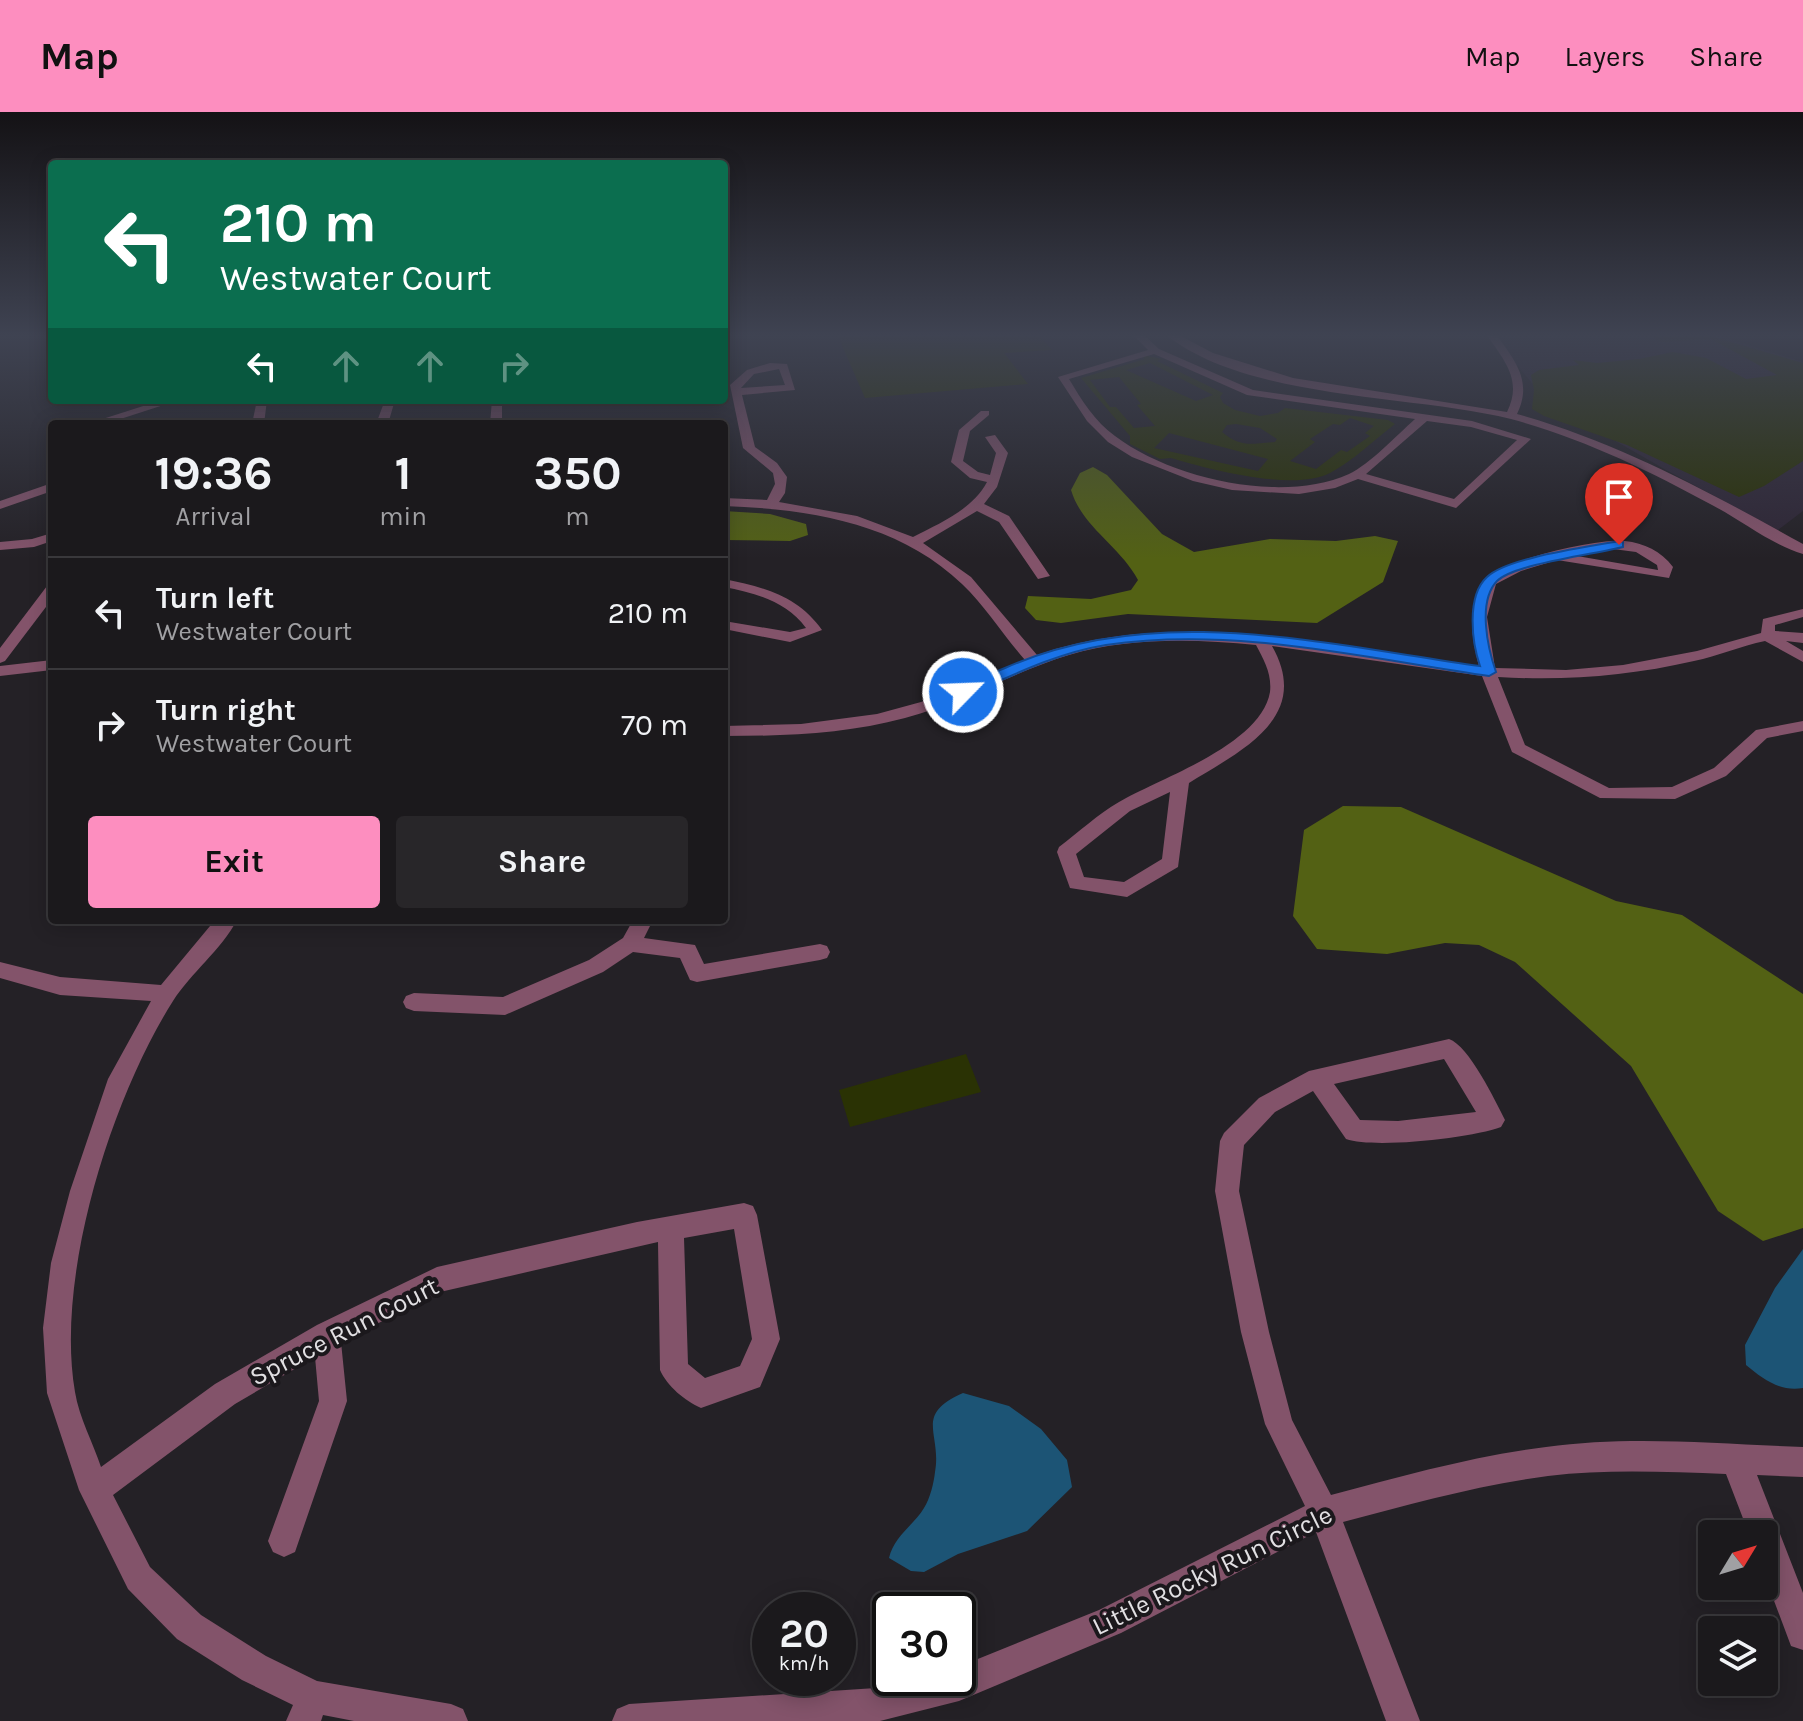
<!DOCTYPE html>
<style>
:root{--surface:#1b191c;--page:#282629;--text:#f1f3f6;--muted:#a0a0a3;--line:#39383b;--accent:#fd8ebf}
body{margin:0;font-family:Karla,sans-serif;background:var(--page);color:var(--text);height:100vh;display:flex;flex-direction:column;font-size:30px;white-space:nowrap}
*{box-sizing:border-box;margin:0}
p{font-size:26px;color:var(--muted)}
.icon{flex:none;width:44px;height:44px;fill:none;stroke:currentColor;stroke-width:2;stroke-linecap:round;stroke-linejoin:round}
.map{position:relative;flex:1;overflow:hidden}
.drawer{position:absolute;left:48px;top:308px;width:680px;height:504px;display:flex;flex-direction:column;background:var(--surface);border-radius:8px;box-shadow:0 4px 20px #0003,0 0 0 2px var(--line)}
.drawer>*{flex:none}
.guide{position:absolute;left:48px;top:48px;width:680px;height:244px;border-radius:8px;box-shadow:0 4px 20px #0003,0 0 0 2px var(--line);background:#0b6e4f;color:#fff;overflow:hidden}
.needle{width:52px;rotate:52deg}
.fabs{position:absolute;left:1698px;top:1408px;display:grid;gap:16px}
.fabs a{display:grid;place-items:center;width:80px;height:80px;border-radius:8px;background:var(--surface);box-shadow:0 4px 20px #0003,0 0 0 2px var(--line);font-size:40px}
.speed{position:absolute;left:752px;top:1480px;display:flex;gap:16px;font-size:40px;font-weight:700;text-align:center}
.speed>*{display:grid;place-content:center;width:104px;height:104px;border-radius:50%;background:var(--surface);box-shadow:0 4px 20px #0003,0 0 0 2px var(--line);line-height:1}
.speed small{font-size:20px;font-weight:400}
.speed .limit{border:4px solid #111;border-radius:12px;background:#fff;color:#111}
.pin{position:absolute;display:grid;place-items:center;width:68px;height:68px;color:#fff;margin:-82px -34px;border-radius:50% 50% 50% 0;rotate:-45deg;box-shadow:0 0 8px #0007}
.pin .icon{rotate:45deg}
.me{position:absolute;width:88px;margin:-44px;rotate:66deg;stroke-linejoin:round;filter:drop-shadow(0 0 6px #0008)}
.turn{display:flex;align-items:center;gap:28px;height:168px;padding:0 40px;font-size:36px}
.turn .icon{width:104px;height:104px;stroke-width:2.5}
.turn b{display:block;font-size:56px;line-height:68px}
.lanes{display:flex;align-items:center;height:76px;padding:0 40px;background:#0003;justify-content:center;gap:40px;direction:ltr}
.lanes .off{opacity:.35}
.eta{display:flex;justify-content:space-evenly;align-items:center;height:136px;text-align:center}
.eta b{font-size:48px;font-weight:700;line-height:56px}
.primary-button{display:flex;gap:16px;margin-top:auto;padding:16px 40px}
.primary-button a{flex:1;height:92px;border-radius:8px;background:var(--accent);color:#111;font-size:32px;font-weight:700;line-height:92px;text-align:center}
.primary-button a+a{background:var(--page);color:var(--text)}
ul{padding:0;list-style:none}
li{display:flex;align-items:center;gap:24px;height:112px;padding:0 40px;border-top:2px solid var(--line)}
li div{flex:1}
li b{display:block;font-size:30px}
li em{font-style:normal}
header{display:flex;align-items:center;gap:48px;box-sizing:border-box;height:112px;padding:0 40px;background:var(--accent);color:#111}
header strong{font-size:38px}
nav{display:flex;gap:44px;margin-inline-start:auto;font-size:28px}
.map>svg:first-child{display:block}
.education{fill:#2e2635}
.green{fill:#2a3204;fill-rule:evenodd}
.forest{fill:#536114}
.water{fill:#1c5475}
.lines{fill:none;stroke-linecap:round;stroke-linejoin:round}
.minor{fill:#83536a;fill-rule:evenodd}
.route{fill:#1a73e8;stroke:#114b97;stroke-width:2}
.labels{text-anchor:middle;stroke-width:8;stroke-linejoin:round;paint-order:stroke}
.near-street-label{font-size:26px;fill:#e2e0e3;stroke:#1b181c}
</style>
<header>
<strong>Map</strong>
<nav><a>Map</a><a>Layers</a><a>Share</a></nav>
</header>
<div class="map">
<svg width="1803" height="1609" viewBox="0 0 1803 1609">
<rect width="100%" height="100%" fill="#242126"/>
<path class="education" d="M1490,222H1713L1803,250V399L1778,418L1666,358L1600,320L1532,271Z"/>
<path class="green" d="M837,222H1038L1052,238L1004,241L1028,272L865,286Z
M1648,222H1703L1803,251V349L1764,374L1739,385L1627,333L1544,304L1532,297L1534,278L1531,263L1539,258L1579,253L1573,248L1597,251L1639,247L1673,240L1706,246L1746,267L1777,263L1711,227L1662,230Z
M1147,244L1162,247L1157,249L1223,281L1220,285L1223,291L1235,298L1260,304L1278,301L1285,296L1388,308L1395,312C1374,328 1353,349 1330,361C1294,380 1208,357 1171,346L1160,347L1130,332V324L1081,266L1145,247L1143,245ZM1150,251L1213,283L1196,289L1126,258ZM1119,265L1141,292L1137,293L1155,314L1134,316L1116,295H1110L1090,268ZM1350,306L1374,314L1365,321L1370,324L1347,340L1341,338L1316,357L1290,349L1315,330L1310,327L1333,312L1340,313ZM1236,312L1260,316L1277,327L1275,330C1252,331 1243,337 1222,320L1227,313ZM1169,321L1268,347L1258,359L1154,336Z
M966,942L981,980L850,1015L839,978Z"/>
<path class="forest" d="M1093,355L1107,363L1162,422L1194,440L1270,427L1336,429L1375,424L1398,429L1383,470L1317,511L1128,502L1061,511L1036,508L1025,496L1028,484L1091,487L1131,478L1138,468C1120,434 1082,415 1071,378L1080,361Z
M724,399L770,402L806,412L808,423L790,429L724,428Z
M1343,694L1401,695L1616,789L1682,803L1803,882V1116L1763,1129L1718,1099L1631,954L1515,850L1479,833L1445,831L1387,842L1317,837L1293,804L1304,718Z"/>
<path class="water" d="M1803,1137V1276C1780,1280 1763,1267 1746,1253L1745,1233L1775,1176Z
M963,1281L1009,1294L1041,1317L1067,1348L1072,1375L1027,1419L958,1442L924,1460L911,1459L889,1446C894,1424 913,1414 924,1396C930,1387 934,1370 935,1360C942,1321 913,1303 963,1281Z"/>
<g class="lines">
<path class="minor" d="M1132,222H1143L1159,237L1253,278L1472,309L1531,327L1456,396L1358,367L1335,376L1299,382L1232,378L1193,369L1132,345L1108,330L1087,309L1058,265L1148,238ZM1154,242L1247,283L1415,307C1397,323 1370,352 1349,362C1282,392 1172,367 1115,324C1095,310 1081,287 1069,267ZM1427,309L1471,315L1517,328L1454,387L1366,362Z
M1165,222H1177L1213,241L1293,266L1507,300C1523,268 1504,248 1486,222H1496C1515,249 1533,269 1517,302C1620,331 1711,381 1803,432V442C1772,433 1741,408 1712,393C1648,358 1582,326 1511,307C1411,282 1246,288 1165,222Z
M770,251L787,252L795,278L742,283L755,335L777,351L787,365L785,381L779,390L857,404L913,425C940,411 972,398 987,370L970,366L951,350L959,318L981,299H989V303L970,319L963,349L978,360L990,363L996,341L985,325L995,323L1008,341L997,375L984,392L1009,404L1050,464L1038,467L999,410L977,399L923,431L971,465L1037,543C1183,493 1332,538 1479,554C1472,528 1466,494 1483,470C1499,448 1598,426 1625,429C1644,431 1661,439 1673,455L1669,466L1557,448L1521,459L1496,472L1487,505L1495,556L1566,558L1623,553L1697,539L1761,521L1763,507L1803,497V505L1775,513V519L1803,521V531L1786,529L1803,539V550L1765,529C1741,534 1718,544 1694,549C1629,564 1565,569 1498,565L1525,633L1609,676L1672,675L1714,656L1756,618L1803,609V619L1767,626L1726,664L1675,687L1600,686L1512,640L1482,564L1272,534C1313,606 1240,639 1189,671L1178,755L1127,785L1070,776L1057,740L1059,735C1079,720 1098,702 1119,690C1160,666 1261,633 1270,580C1272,562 1264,548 1256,533C1195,527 1129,525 1069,543C1013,560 962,591 905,606C846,622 785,624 724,624V614L801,612L877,602L921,590L1025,548C1003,523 986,495 962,472C899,411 810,397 724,394V386L767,388L775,372L773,361L743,336L730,273L747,258ZM779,257L785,273L741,276L754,262ZM1613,437L1636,440L1657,453L1658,458L1577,444ZM1170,680L1162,747L1124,770L1084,765L1076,742L1130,699Z
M162,288H179L105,312H87Z
M257,288H267L264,312H252Z
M385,288H395L388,312H376Z
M492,288H502V312H490Z
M602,309L613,310L615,312H596Z
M52,371V379L0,397V389Z
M52,421V429L34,435L0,438V430L32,427Z
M724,467C764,475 798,484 822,518L790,530L724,517V509L790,520L806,516C786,489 755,481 724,475Z
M52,473V487L5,549L0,551V536L47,474Z
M52,548V558L0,564V554Z
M215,808H237C221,838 191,861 173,889C111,987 55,1164 75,1280C79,1305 93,1331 101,1355L215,1272L317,1213L437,1155L637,1110L744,1091L753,1094L757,1103L780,1227L760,1275L701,1296C685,1289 667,1274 660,1258L658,1130L440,1180L341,1230L347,1289L295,1440L284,1445L273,1440L268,1429L319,1289L315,1245L235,1292L113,1383L150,1455L201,1503L266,1544L317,1569L451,1592L463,1597L468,1609H354L323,1603L321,1609H286L293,1593L242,1568L177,1527L128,1477L79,1378L47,1281L43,1216L51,1151L70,1079L108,967L151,889L60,883L0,866V850L60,865L161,873ZM734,1117L752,1227L740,1254L705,1266L688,1252L684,1126Z
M633,808H653L644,826L695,833L704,852L820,832L827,834L830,840L827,846L820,848L697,870L690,868L680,846L633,840L603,860L505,903L414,899L406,896L403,890L406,884L414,881L503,885L589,848L623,826Z
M1449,927C1469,934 1495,988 1505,1008L1501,1015C1472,1026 1374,1037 1346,1027L1313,979L1275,1000L1244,1033L1239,1079L1269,1220L1292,1308L1331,1383C1403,1364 1473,1344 1546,1335C1631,1323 1718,1332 1803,1335V1365L1757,1363L1803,1481V1538L1791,1534L1764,1462V1422H1749L1726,1362C1667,1360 1607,1357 1548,1364C1478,1373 1411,1392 1343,1410L1420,1609H1386L1316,1420L1121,1521L959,1589L880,1609H612L617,1597L629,1592L876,1576L916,1566H958V1555L1099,1498L1305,1394L1265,1312L1241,1220L1215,1079L1220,1029L1224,1021L1259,986L1309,959ZM1444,947L1476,1000L1398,1009L1360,1008L1334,972Z"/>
</g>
<linearGradient id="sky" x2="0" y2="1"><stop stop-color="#141215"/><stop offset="0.5" stop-color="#3f4352"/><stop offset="1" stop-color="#3f4352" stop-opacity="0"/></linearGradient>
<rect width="1803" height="447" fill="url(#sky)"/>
<path class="route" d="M1619,429L1623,430V435C1596,442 1514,452 1497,469C1477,490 1488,537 1496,560L1489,564C1364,546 1233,514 1106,533C1057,541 1013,563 968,583L963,584L956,580C968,568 989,563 1005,556C1156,489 1323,532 1480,554C1472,531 1466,484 1487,465C1508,445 1589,435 1619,429Z"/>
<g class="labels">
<g class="near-street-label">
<text transform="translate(344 1219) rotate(-27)" y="9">Spruce Run Court</text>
<text transform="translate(1212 1458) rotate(-26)" y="9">Little Rocky Run Circle</text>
</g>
</g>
</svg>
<div class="fabs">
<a><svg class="needle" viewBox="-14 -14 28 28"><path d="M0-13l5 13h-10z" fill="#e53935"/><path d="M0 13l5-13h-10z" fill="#a0a0a3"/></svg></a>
<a><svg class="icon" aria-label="layers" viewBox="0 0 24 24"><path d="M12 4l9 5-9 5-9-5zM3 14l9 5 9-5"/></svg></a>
</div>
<div class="speed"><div>20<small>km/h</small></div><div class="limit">30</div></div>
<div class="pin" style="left:1619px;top:433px;background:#d93025"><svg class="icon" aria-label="arrive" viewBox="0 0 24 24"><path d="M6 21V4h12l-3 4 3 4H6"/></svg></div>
<svg class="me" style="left:963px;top:580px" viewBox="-20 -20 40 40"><circle r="17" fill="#1a73e8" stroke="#fff" stroke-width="3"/><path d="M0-11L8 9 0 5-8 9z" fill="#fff"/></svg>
<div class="guide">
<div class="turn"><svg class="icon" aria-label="left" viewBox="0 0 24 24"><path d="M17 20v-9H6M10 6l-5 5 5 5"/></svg><div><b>210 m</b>Westwater Court</div></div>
<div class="lanes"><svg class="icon" aria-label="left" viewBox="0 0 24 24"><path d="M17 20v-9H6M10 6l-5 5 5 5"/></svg><svg class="icon off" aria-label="ahead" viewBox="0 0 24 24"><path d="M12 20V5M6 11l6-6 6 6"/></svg><svg class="icon off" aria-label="ahead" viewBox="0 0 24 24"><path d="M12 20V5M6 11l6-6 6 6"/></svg><svg class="icon off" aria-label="right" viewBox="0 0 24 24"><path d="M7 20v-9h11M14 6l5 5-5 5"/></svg></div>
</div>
<section class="drawer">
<div class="eta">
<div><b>19:36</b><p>Arrival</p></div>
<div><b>1</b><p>min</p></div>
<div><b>350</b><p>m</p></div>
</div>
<ul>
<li><svg class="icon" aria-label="left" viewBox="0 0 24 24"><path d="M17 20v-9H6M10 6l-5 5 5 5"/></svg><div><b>Turn left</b><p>Westwater Court</p></div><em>210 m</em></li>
<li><svg class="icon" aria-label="right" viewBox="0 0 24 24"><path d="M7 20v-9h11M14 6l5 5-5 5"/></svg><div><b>Turn right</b><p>Westwater Court</p></div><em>70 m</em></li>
</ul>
<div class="primary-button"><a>Exit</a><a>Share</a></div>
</section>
</div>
